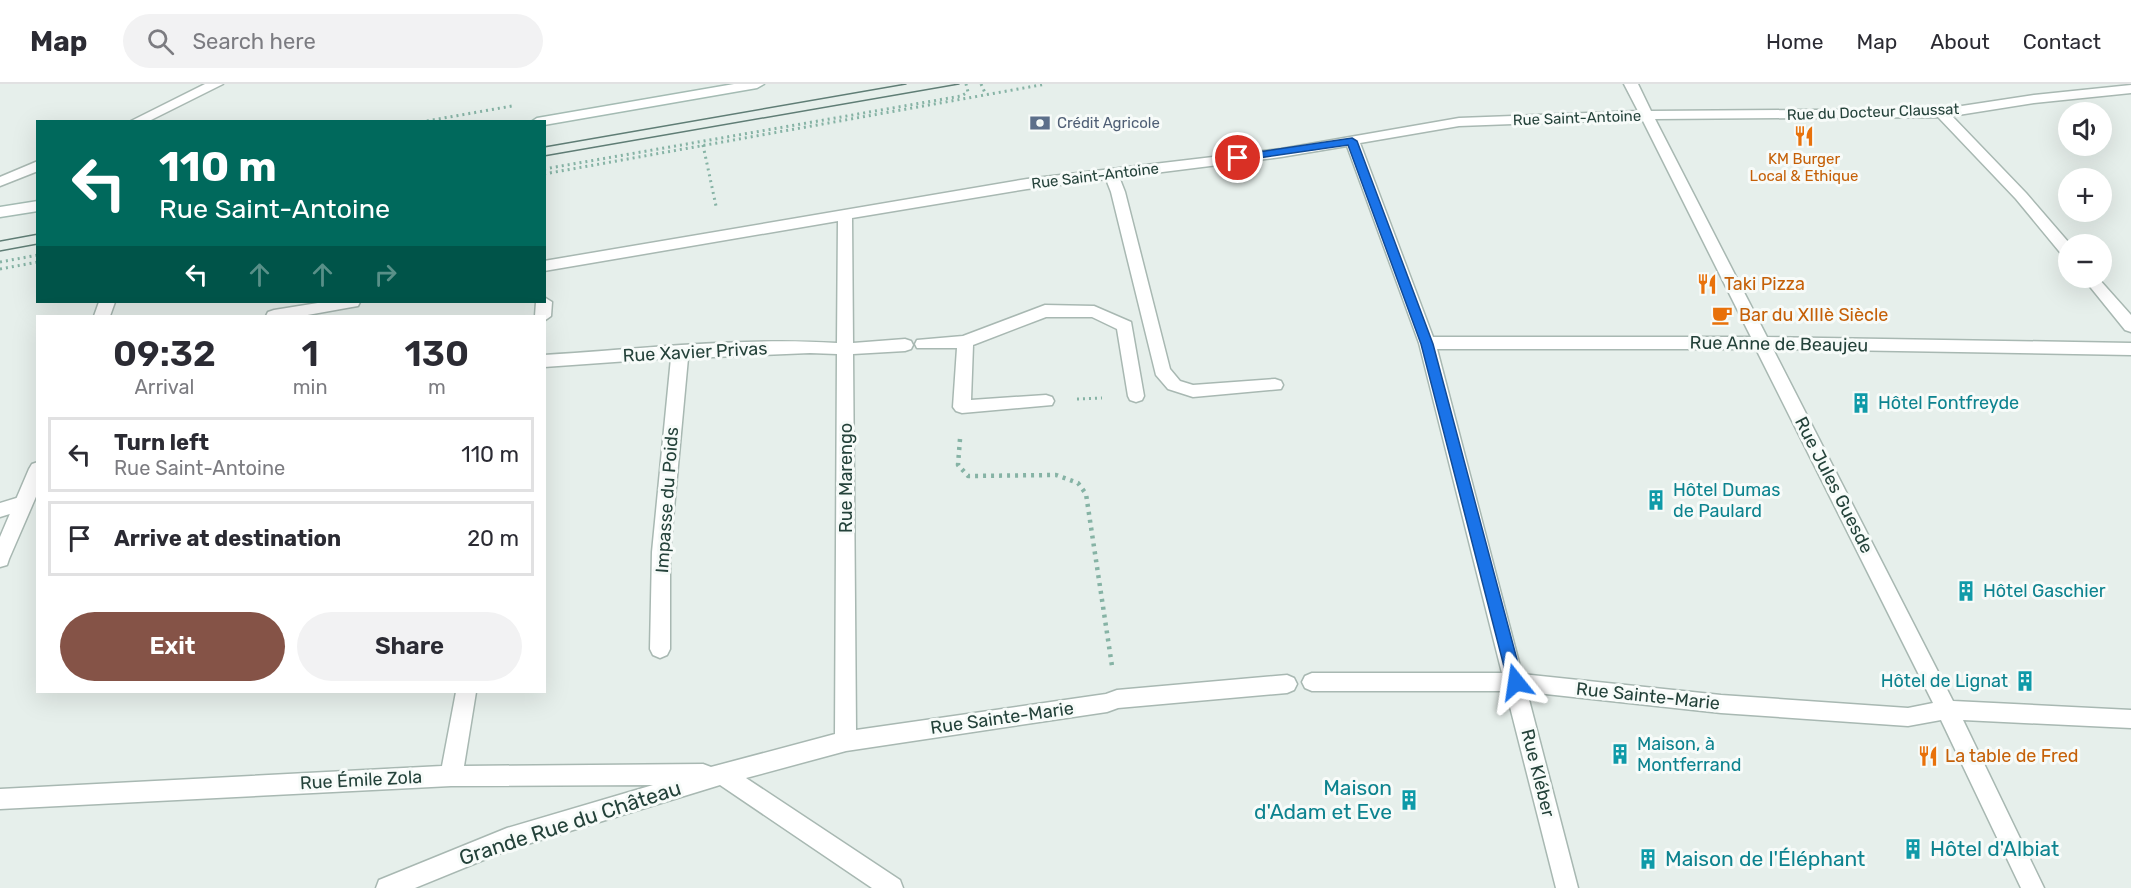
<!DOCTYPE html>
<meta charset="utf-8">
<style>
:root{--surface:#fff;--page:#f2f2f3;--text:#2b2b33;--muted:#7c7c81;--line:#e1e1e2;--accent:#855347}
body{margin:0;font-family:Rubik,sans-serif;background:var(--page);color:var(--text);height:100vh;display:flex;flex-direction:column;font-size:22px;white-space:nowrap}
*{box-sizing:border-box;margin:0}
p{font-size:20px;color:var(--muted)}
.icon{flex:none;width:33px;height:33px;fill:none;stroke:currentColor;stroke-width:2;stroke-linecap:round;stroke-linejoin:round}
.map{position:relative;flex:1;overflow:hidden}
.details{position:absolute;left:36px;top:231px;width:510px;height:378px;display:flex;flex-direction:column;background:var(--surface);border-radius:0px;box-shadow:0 6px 24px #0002}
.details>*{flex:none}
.hud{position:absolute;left:36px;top:36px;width:510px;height:183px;border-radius:0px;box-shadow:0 6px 24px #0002;background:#00695c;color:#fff;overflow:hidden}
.buttons{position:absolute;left:2058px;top:18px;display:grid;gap:12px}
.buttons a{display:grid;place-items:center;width:54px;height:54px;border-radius:50%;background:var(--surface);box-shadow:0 6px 24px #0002;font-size:30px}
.pin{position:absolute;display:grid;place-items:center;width:51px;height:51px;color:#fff;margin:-26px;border:3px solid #fff;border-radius:50%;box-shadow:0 2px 6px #0007}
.me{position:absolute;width:66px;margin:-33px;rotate:345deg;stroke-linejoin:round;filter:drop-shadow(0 0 4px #0008)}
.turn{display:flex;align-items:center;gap:21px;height:126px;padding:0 24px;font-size:27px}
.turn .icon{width:78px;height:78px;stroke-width:2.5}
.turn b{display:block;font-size:42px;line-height:51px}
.lanes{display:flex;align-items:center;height:57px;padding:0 24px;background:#0003;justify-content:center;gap:30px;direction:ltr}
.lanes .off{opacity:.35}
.eta{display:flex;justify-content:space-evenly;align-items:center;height:102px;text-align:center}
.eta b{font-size:36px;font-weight:600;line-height:42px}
.cta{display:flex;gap:12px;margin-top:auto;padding:12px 24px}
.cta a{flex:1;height:69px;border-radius:36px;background:var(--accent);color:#fff;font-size:24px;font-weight:600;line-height:69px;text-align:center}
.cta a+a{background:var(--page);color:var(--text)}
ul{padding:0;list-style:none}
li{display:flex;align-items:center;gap:18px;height:75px;margin:0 12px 9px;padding:0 12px;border:3px solid var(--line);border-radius:0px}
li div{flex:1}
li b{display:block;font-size:22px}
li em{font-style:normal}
header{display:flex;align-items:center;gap:36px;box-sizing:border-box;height:84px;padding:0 30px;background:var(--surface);border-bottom:2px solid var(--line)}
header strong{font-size:28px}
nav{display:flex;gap:33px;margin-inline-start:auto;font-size:21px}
.search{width:420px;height:54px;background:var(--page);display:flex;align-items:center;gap:15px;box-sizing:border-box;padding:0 21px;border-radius:33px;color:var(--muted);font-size:22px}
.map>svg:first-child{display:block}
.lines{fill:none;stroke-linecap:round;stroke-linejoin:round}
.service-casing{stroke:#a8b8b2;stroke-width:3}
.minor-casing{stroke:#a8b8b2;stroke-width:3}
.secondary-casing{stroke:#a4bbb3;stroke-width:3}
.path-far1{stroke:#86b3a5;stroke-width:3;stroke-dasharray:2 4;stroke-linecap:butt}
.path{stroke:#86b3a5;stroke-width:4.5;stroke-dasharray:3 5;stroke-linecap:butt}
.service{fill:#fff;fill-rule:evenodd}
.minor{fill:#fff;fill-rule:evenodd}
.secondary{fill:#fff;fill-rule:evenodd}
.tram{stroke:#5f7d75;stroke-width:1.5}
.route{fill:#1a73e8;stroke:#114b97;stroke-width:1.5}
.labels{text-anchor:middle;stroke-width:6;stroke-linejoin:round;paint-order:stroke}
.far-street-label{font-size:15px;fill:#24423a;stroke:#f7fbf9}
.far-service-label{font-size:15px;fill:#4e5e75;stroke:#f7fbf9;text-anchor:start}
.far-food-label{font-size:15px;fill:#c56008;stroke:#f7fbf9}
.food-label{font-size:18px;fill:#c56008;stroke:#f7fbf9;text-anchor:start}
.street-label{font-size:18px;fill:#24423a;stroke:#f7fbf9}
.culture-label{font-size:18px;fill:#0d838f;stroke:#f7fbf9;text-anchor:start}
.near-culture-label{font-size:21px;fill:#0d838f;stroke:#f7fbf9;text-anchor:start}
.near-street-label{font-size:21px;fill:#24423a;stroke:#f7fbf9}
</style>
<header>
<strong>Map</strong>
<div class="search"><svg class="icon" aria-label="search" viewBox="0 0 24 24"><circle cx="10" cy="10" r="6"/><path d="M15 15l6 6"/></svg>Search here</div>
<nav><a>Home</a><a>Map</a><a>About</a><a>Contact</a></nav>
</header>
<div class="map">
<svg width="2131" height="804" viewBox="0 0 2131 804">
<rect width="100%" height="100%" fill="#e6efeb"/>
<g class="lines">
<g class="service-casing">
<path id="service" d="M1111,86L1118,90L1125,108L1170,285L1180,297L1193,301L1275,295L1281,297L1283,301L1281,305L1193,313L1168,305L1156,291L1111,108L1104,90Z
M23,412L29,414L32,419L29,424L0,433V419Z"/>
</g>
<g class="minor-casing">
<path id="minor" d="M205,0H223L147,38H129Z
M1624,0H1638L1651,27L1942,25L2034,11L2131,1V9L2034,19L1952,32L2026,109L2070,160L2068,173L2063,172L2016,115L1938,33L1655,35L1767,253L2131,259V271L1773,265L1953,617L2131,626V644L1963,636L2044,804H2021L1941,636L1908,642L1721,629L1527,608L1578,804H1556L1506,607H1312L1305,604L1302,598L1305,592L1312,589H1502L1419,259L1347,62L1281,73L1027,105L852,134L853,259L905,255L911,257L913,261L911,265L905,267L853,270L856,646L1106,610L1117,606L1287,591L1294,594L1297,600L1294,606L1287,609L1118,624L1107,628L846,667L746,694L900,796L903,804H872L720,701L508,766L415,804H376L379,796L507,744L653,701L451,702L0,725V705L442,682L456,608H476L464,682L703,680L711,683L835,650L837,270L810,269L688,274L670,468V565L667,571L660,574L653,571L650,565L652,468L671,274L544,283V271C641,265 740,253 837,259L838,137L544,187V177L1027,95L1281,65L1459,34L1638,27ZM1642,35L1751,253H1433L1360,59L1459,42ZM1437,265H1756L1933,619L1908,624L1721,611L1522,590Z
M38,77V87L0,102V93Z
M2083,194H2098L2131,231V248L2125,246Z
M544,213L552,218L551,232L544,237V232H535L536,218H544Z
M99,218H115L110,232H94Z
M324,218H360L358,222L352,223L302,232H266L268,228L274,226Z
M1045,221L1094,222L1131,238L1144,312L1142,316L1136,318L1130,316L1128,312L1117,245L1092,233H1046L973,261L971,316L1046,311L1052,313L1054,317L1052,321L962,329L956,327L953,323L957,264H917L915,260L917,256L963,252Z
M38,378V408L9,475L7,481L0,483V453L29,385L32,380Z"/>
</g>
<g class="secondary-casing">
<path id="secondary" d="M734,0H764L757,4L544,41V38H531L537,34Z
M38,117V127L0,133V123Z"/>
</g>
<path class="path-far1" d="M981,0L986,11
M421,38L512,22
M703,61L716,122
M544,85L961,12L968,8L966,0
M544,90L1046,0
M0,178L38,171
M0,185L38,178
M1077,315L1102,314"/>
<path class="path" d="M960,355L958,381L968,392L1056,391L1078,399L1086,410L1112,582"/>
<use href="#service" class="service"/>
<use href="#minor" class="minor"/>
<use href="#secondary" class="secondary"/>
<path class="tram" d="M544,63L906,0
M544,72L959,0
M0,157L38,150
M0,167L38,160"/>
</g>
<path class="route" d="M1352,54L1357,57L1433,260L1523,598L1521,603L1516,605L1510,603L1508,598L1421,260L1348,61L1238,77L1233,74L1238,71Z"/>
<defs>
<g id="bank-bare" transform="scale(1.62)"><path d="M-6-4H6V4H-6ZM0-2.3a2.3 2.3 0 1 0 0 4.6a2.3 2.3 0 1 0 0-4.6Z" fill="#5c6f8a" stroke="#f7fbf9" stroke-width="2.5" paint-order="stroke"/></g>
<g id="restaurant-bare" transform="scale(1.62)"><path d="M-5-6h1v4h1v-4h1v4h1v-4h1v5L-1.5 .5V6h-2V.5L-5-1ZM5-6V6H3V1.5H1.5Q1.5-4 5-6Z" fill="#e8710a" stroke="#f7fbf9" stroke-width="2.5" paint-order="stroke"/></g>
<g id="cafe-bare" transform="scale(1.62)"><path d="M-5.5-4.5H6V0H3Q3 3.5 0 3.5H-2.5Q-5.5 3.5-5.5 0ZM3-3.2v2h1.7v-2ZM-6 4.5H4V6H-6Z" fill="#e8710a" stroke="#f7fbf9" stroke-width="2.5" paint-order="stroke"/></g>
<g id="building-bare" transform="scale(1.62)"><path d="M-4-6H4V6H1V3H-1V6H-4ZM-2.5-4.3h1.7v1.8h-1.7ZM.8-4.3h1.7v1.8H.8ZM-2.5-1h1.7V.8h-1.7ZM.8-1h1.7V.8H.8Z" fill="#0f9aa8" stroke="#f7fbf9" stroke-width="2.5" paint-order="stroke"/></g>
</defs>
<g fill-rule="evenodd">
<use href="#bank-bare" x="1040" y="39"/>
<use href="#restaurant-bare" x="1804" y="52"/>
<use href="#restaurant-bare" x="1707" y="200"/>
<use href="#cafe-bare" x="1722" y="231"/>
<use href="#building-bare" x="1861" y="319"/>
<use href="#building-bare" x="1656" y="416"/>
<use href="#building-bare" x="1966" y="507"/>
<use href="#building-bare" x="2025" y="597"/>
<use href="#building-bare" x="1620" y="670"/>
<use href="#restaurant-bare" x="1928" y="672"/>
<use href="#building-bare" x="1409" y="716"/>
<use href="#building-bare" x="1913" y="765"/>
<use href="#building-bare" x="1648" y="775"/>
</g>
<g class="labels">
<g class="far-street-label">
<text transform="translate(1873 28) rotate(-2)" y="5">Rue du Docteur Claussat</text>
<text transform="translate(1577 34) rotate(-2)" y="5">Rue Saint-Antoine</text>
<text transform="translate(1095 92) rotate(-7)" y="5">Rue Saint-Antoine</text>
</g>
<g class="far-service-label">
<text x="1057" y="44">Crédit Agricole</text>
</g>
<g class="far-food-label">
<text x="1804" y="80">KM Burger<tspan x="1804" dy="17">Local &amp; Ethique</tspan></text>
</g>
<g class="food-label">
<text x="1724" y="206">Taki Pizza</text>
<text x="1739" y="237">Bar du XIIIè Siècle</text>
<text x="1945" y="678">La table de Fred</text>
</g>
<g class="street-label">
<text transform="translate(1779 260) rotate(1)" y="6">Rue Anne de Beaujeu</text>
<text transform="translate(695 268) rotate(-3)" y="6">Rue Xavier Privas</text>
<text transform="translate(846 394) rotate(-90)" y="6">Rue Marengo</text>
<text transform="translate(1834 401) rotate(63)" y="6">Rue Jules Guesde</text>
<text transform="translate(667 416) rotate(-86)" y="6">Impasse du Poids</text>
<text transform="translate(1648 612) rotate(6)" y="6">Rue Sainte-Marie</text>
<text transform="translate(1002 634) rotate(-8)" y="6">Rue Sainte-Marie</text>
<text transform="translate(1538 689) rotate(76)" y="6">Rue Kléber</text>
<text transform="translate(361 696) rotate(-3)" y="6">Rue Émile Zola</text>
</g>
<g class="culture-label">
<text x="1878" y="325">Hôtel Fontfreyde</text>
<text x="1673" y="412">Hôtel Dumas<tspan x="1673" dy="21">de Paulard</tspan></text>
<text x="1983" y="513">Hôtel Gaschier</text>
<text x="2008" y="603" text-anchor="end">Hôtel de Lignat</text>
<text x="1637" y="666">Maison, à<tspan x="1637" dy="21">Montferrand</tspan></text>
</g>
<g class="near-culture-label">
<text x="1392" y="711" text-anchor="end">Maison<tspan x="1392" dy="24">d'Adam et Eve</tspan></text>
<text x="1930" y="772">Hôtel d'Albiat</text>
<text x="1665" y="782">Maison de l'Éléphant</text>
</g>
<g class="near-street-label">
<text transform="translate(570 739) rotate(-18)" y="7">Grande Rue du Château</text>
</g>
</g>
</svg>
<div class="buttons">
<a><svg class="icon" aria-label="sound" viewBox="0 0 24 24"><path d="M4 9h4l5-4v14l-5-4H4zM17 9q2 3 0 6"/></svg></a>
<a>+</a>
<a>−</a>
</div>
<div class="pin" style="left:1238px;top:74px;background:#d93025"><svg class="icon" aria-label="arrive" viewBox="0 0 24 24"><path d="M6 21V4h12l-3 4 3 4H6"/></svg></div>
<svg class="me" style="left:1516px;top:598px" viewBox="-20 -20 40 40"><path d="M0-17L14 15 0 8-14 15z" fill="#1a73e8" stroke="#fff" stroke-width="4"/></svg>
<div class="hud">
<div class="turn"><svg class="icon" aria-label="left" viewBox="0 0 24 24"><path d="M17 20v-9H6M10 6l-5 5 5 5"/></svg><div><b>110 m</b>Rue Saint-Antoine</div></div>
<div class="lanes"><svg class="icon" aria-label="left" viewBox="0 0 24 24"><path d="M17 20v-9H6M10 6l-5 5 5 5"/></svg><svg class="icon off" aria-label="ahead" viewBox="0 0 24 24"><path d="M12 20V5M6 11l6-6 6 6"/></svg><svg class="icon off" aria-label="ahead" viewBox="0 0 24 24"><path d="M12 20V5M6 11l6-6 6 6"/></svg><svg class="icon off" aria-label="right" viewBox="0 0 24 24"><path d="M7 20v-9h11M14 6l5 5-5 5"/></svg></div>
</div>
<section class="details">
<div class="eta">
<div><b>09:32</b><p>Arrival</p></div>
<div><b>1</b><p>min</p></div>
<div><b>130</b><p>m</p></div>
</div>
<ul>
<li><svg class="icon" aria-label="left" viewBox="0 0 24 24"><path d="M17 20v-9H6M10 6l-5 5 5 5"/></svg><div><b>Turn left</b><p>Rue Saint-Antoine</p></div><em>110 m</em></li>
<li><svg class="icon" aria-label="arrive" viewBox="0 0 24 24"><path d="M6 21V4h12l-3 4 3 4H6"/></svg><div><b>Arrive at destination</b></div><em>20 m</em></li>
</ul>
<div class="cta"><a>Exit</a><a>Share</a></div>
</section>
</div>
